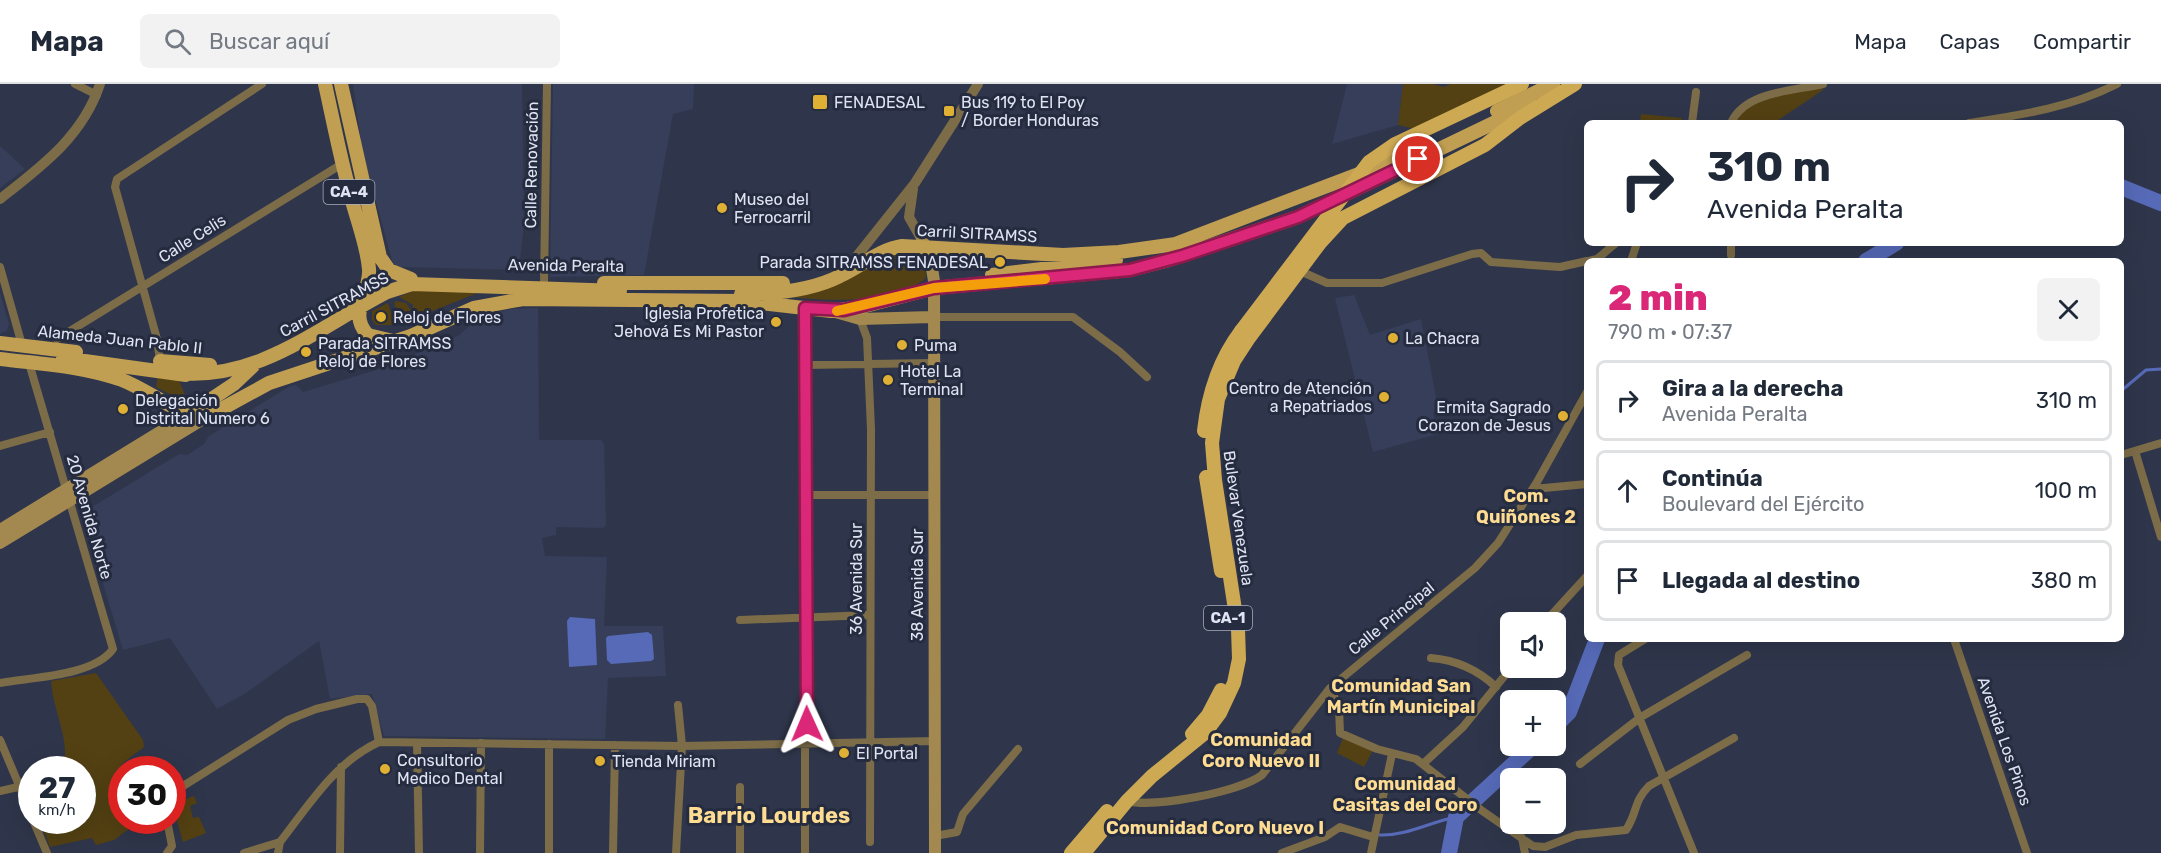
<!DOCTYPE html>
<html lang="es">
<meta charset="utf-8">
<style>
:root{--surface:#fff;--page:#f2f2f3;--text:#1f2937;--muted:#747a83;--line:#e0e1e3;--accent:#db2777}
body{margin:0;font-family:Rubik,sans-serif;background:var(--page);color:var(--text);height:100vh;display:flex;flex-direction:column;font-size:22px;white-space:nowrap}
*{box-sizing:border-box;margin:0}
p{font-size:20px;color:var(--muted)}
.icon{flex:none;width:33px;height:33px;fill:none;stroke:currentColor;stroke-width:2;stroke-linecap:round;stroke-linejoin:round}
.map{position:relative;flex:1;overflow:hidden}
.sheet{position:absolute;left:1584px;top:174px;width:540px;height:384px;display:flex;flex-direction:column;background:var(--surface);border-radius:9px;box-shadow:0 6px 24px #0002}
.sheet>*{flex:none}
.banner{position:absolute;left:1584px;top:36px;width:540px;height:126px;border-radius:9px;box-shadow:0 6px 24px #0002;background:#fff;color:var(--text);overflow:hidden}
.tools{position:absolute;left:1500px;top:528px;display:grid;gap:12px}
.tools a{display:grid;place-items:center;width:66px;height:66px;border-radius:9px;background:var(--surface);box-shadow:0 6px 24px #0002;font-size:30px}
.speed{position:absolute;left:18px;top:672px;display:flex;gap:12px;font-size:30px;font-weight:700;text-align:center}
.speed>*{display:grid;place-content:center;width:78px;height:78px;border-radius:50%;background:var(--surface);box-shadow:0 6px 24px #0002;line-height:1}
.speed small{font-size:15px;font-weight:400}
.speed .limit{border:9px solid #d22;background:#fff;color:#111}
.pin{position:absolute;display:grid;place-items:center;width:51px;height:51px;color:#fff;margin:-26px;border:3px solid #fff;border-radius:50%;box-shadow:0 2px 6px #0007}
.me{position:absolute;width:66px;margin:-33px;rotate:359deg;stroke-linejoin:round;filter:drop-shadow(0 0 4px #0008)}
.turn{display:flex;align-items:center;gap:21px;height:126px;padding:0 24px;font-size:27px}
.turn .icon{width:78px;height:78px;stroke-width:2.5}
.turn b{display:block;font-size:42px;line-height:51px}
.round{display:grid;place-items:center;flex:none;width:63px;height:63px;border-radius:9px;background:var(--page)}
.headline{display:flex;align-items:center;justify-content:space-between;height:102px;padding:0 24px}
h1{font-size:36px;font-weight:800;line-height:45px;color:var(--accent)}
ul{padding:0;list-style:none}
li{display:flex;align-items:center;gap:18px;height:81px;margin:0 12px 9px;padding:0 12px;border:3px solid var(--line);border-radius:9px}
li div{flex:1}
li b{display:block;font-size:22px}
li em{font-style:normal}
header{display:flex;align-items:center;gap:36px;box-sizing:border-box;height:84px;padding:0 30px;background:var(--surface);border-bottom:2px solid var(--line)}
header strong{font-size:28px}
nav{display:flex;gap:33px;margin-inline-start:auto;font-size:21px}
.search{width:420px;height:54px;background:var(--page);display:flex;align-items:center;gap:15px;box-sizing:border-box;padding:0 21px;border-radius:9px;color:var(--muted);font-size:22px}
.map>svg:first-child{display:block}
.built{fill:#363e59}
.green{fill:#534113}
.water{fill:#566ab8}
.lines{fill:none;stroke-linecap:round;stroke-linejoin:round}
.stream{stroke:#566ab8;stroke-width:3}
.river{stroke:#566ab8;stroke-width:16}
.minor{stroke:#7c6c48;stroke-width:8}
.tertiary{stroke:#7c6c48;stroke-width:10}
.secondary{stroke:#a3894f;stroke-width:12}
.primary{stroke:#c19f52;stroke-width:14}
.trunk{stroke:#cea953;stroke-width:14}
.trunk-bridge{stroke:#cea953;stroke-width:14}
.route-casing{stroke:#8e194d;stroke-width:15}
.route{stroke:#db2777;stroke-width:10}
.slow{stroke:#f59e0b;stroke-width:10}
.poi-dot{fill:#e0b034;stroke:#252c40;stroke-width:2}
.labels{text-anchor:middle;stroke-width:6;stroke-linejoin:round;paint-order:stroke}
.shield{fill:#252c40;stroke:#a8adbd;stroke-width:1.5}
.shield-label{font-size:15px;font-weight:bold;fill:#e0e4f2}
.poi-label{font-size:16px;fill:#e0e4f2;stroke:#252c40;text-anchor:start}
.street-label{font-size:16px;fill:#e0e4f2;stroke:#252c40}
.neighbourhood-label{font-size:18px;font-weight:bold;fill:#fedc91;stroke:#252c40}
.district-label{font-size:22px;font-weight:bold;fill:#fedc91;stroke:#252c40}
</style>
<header>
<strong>Mapa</strong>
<div class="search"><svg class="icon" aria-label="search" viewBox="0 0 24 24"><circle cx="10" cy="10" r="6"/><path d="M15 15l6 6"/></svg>Buscar aquí</div>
<nav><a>Mapa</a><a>Capas</a><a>Compartir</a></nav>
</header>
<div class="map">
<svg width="2161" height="769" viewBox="0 0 2161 769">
<rect width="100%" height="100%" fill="#2f364b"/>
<path class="built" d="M353,0H522L524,139L519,186L401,183L393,180L362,66Z
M553,0H694L693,25L673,30L644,191L550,193Z
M1347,0H1403L1398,41L1332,60Z
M0,62L25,85L0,104Z
M0,209L9,240L7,246L0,250Z
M1354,211L1370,251L1421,235L1438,323L1433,329L1438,350L1373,368L1335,214Z
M538,224L539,356H601L604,360L606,441L603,444L556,443V451L542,454L545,472L607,473L604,542H663L666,592L608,594L605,655L384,652L372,610L330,615L319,557L246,609L217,625L170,554L123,566L84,436L92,423L179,370L187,371L204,360L209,352L290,302L296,301L303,308L393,281L396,283L406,280L409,273L458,252L482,231L512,225Z"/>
<path class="green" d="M1403,0H1433L1444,3L1450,0H1506L1415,45L1398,41Z
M1821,1L1823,6L1774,39H1733L1748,19Z
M1641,30L1682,34L1681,39H1640Z
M894,166L922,169L925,172L926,194C892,221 819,218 779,211Z
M415,206L480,208L412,235L413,221L399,213Z
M396,217L406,219L411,226L409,233L401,239L394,219Z
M388,219L395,241H376L372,236V227Z
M158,291L178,294L185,311L177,314L156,303Z
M96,589L143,656L144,663L124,678L113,696L121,713L122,736L131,737L133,742L114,756L96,761L92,754L50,763L40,737L82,736V686L64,685C70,654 53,627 51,597Z
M1343,654L1373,666L1364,683L1337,669Z
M194,712L197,719L190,722L193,734L199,733L206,749L183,758L174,727L175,719Z"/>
<path class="water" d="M570,533L595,535L597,581L569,583L567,537Z
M648,548L652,551L654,575L651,577L611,580L607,576L606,554L608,552Z"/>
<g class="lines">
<path class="stream" d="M2121,307L2146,286L2161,285
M1380,751C1407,752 1430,738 1456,733"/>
<path class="river" d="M2121,103L2161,119
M1866,177L1896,159
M1556,641L1569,628L1597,555
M1449,769L1456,733L1533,662"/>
<path class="minor" d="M75,0L97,11
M1692,39L1696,8
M1731,39C1745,7 1794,7 1823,0
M1969,39C2020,31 2070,24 2117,0
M1731,159V171
M1589,177L1597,175L1616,159
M1631,177L1637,159
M0,183L22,261
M1300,187L1327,199H1382L1472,170L1481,169L1491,178L1560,183L1587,177
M544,199L547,0
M805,224V769
M932,233H1073L1120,268L1147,293
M860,235L867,254L871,345L870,758
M57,255L342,80
M160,277L157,255L115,103L117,95L262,0
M805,281L933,279
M0,362L50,348
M2135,367L2161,453
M2121,371L2161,359
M1533,405L1587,400
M805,411H933
M740,536L870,531
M1545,538L1587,492
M1645,555L1619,571L1618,581L1694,769
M1954,555L2027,769
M1431,574C1456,576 1478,586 1496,603
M0,599C32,593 94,592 113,565L29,279
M1330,604L1339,623L1340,649L1377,665L1416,675L1481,726L1533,762L1545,763L1576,751L1626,746C1638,728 1633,718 1649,702L1734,654
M0,656L32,732
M417,659L419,769
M549,660V769
M1424,679L1463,643L1511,584
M1580,680L1641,633L1747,571
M0,707L18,703
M172,709L288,636L316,625L357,615H367L372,622L379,658
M1127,717C1155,724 1239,708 1262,691L1330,604L1475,484L1498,459L1537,398L1587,308
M33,736L47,769
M935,752L957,748L963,730L1018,665
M1522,754L1525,769
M167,769L172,762L167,736
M244,769L280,758
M278,769L280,758C309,721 335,678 379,658L682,662L935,657
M340,769L341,683
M480,769L481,659
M613,769L615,661
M676,769L682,662L678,621
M740,769V703
M1282,769L1325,753L1340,743L1373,753
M1371,769L1392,670"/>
<path class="tertiary" d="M913,105L909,133L922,156
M0,115C42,82 83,52 100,0
M853,177L915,99L978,0"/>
<path class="secondary" d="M922,156L930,172L934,197L935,769
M832,227L860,235L932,233
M0,446L189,330
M0,459L205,334"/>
<path class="primary" d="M325,0C333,36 340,73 350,109C356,134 367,160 369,185C371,209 347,230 368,251L393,257
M341,0L380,173L389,186L411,195
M1497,27L1553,0
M1170,162L1398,75
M992,191L1116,176
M604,199H783
M741,210C774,210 811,207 840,192C862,182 878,166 902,162L1063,171L1119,168L1176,160
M0,259L76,268
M63,274L186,291
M0,275C41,280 83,282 122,296C150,307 176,330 205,334L269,299L411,252L474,224L523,215L742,217L831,227L861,223L934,204L1130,186L1165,177L1298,133L1533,20
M160,277L210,281
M178,289C258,297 319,243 387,208L412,200L620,207
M189,330L234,300L253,282"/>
<path class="trunk" d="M1204,347C1208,311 1219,276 1241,247
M1206,393L1221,487
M1192,650L1208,631L1221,606
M1071,769L1107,727
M1084,769L1127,717L1152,692L1205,649L1220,629L1234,599L1239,575L1238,545L1215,396L1212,359L1218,315L1234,277L1249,254L1320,159L1343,134L1485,61L1520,34L1575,0"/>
<path class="trunk-bridge" d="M1241,247L1369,78L1395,60L1522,0"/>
</g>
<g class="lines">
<g class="route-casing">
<path id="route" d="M807,640L805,224L844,226L934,204L1130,186L1182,172L1298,133L1418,75"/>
</g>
<use href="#route" class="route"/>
<path class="slow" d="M837,227L934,204L1045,195"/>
</g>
<g class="poi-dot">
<rect x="812" y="10" width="16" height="16" rx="3"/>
<rect x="943" y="21" width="12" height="12" rx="3"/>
<circle cx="722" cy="124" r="6"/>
<circle cx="1000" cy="178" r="6"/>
<circle cx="381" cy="233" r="6"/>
<circle cx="776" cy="238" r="6"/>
<circle cx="1393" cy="254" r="6"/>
<circle cx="902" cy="261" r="6"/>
<circle cx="306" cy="268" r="6"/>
<circle cx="888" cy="296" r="6"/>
<circle cx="1384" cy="313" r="6"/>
<circle cx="123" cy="325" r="6"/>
<circle cx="1563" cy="332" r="6"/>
<circle cx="844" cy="669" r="6"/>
<circle cx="600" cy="677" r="6"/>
<circle cx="385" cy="685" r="6"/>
</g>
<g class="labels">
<g class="shield">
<rect x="323.5" y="96" width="51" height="24" rx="4.5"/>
<rect x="1204" y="522" width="48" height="24" rx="4.5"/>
</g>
<g class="shield-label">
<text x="349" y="113">CA-4</text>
<text x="1228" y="539">CA-1</text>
</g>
<g class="poi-label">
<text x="834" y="24">FENADESAL</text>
<text x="961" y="24">Bus 119 to El Poy<tspan x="961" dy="18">/ Border Honduras</tspan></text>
<text x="734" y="121">Museo del<tspan x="734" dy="18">Ferrocarril</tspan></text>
<text x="988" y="184" text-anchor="end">Parada SITRAMSS FENADESAL</text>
<text x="764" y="235" text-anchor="end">Iglesia Profetica<tspan x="764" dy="18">Jehová Es Mi Pastor</tspan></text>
<text x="393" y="239">Reloj de Flores</text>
<text x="1405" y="260">La Chacra</text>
<text x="318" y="265">Parada SITRAMSS<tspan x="318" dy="18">Reloj de Flores</tspan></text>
<text x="914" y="267">Puma</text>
<text x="900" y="293">Hotel La<tspan x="900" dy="18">Terminal</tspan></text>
<text x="1372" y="310" text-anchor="end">Centro de Atención<tspan x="1372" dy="18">a Repatriados</tspan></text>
<text x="135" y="322">Delegación<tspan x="135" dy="18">Distrital Numero 6</tspan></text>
<text x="1551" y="329" text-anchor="end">Ermita Sagrado<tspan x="1551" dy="18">Corazon de Jesus</tspan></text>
<text x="856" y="675">El Portal</text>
<text x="397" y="682">Consultorio<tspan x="397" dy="18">Medico Dental</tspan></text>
<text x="612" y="683">Tienda Miriam</text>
</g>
<g class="street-label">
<text transform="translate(531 81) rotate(-89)" y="6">Calle Renovación</text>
<text transform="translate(977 149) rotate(3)" y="6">Carril SITRAMSS</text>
<text transform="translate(192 154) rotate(-32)" y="6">Calle Celis</text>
<text transform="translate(566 181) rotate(1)" y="6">Avenida Peralta</text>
<text transform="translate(334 220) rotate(-28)" y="6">Carril SITRAMSS</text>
<text transform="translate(120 255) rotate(6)" y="6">Alameda Juan Pablo II</text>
<text transform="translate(90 433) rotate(74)" y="6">20 Avenida Norte</text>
<text transform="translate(1239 434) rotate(82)" y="6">Bulevar Venezuela</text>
<text transform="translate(856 495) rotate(-90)" y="6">36 Avenida Sur</text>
<text transform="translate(917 501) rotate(-90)" y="6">38 Avenida Sur</text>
<text transform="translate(1391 534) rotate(-39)" y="6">Calle Principal</text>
<text transform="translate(2005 657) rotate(71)" y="6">Avenida Los Pinos</text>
</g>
<g class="neighbourhood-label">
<text x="1526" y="418">Com.<tspan x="1526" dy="21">Quiñones 2</tspan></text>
<text x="1401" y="608">Comunidad San<tspan x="1401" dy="21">Martín Municipal</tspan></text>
<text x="1261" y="662">Comunidad<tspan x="1261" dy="21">Coro Nuevo II</tspan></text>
<text x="1405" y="706">Comunidad<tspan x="1405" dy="21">Casitas del Coro</tspan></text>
<text x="1215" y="750">Comunidad Coro Nuevo I</text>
</g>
<g class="district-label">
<text x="769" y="739">Barrio Lourdes</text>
</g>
</g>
</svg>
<div class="tools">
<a><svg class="icon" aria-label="sound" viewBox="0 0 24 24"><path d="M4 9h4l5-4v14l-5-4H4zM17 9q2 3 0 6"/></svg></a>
<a>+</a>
<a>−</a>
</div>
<div class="speed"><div>27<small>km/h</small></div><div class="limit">30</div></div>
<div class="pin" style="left:1418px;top:75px;background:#d93025"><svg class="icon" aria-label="arrive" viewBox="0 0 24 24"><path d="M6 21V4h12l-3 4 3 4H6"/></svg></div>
<svg class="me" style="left:807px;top:640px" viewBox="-20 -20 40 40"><path d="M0-17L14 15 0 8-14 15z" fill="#db2777" stroke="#fff" stroke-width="4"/></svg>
<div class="banner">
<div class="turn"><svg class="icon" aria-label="right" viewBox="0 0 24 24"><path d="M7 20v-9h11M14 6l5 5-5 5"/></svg><div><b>310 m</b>Avenida Peralta</div></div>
</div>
<section class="sheet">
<div class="headline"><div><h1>2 min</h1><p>790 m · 07:37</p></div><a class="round"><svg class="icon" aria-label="close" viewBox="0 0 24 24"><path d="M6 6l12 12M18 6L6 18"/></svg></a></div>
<ul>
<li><svg class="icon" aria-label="right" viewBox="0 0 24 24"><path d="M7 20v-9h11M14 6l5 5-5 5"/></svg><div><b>Gira a la derecha</b><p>Avenida Peralta</p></div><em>310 m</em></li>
<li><svg class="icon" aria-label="ahead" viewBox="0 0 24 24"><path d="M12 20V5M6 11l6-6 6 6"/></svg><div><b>Continúa</b><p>Boulevard del Ejército</p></div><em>100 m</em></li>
<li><svg class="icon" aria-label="arrive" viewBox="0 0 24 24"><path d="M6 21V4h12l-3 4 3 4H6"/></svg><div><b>Llegada al destino</b></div><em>380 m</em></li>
</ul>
</section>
</div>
